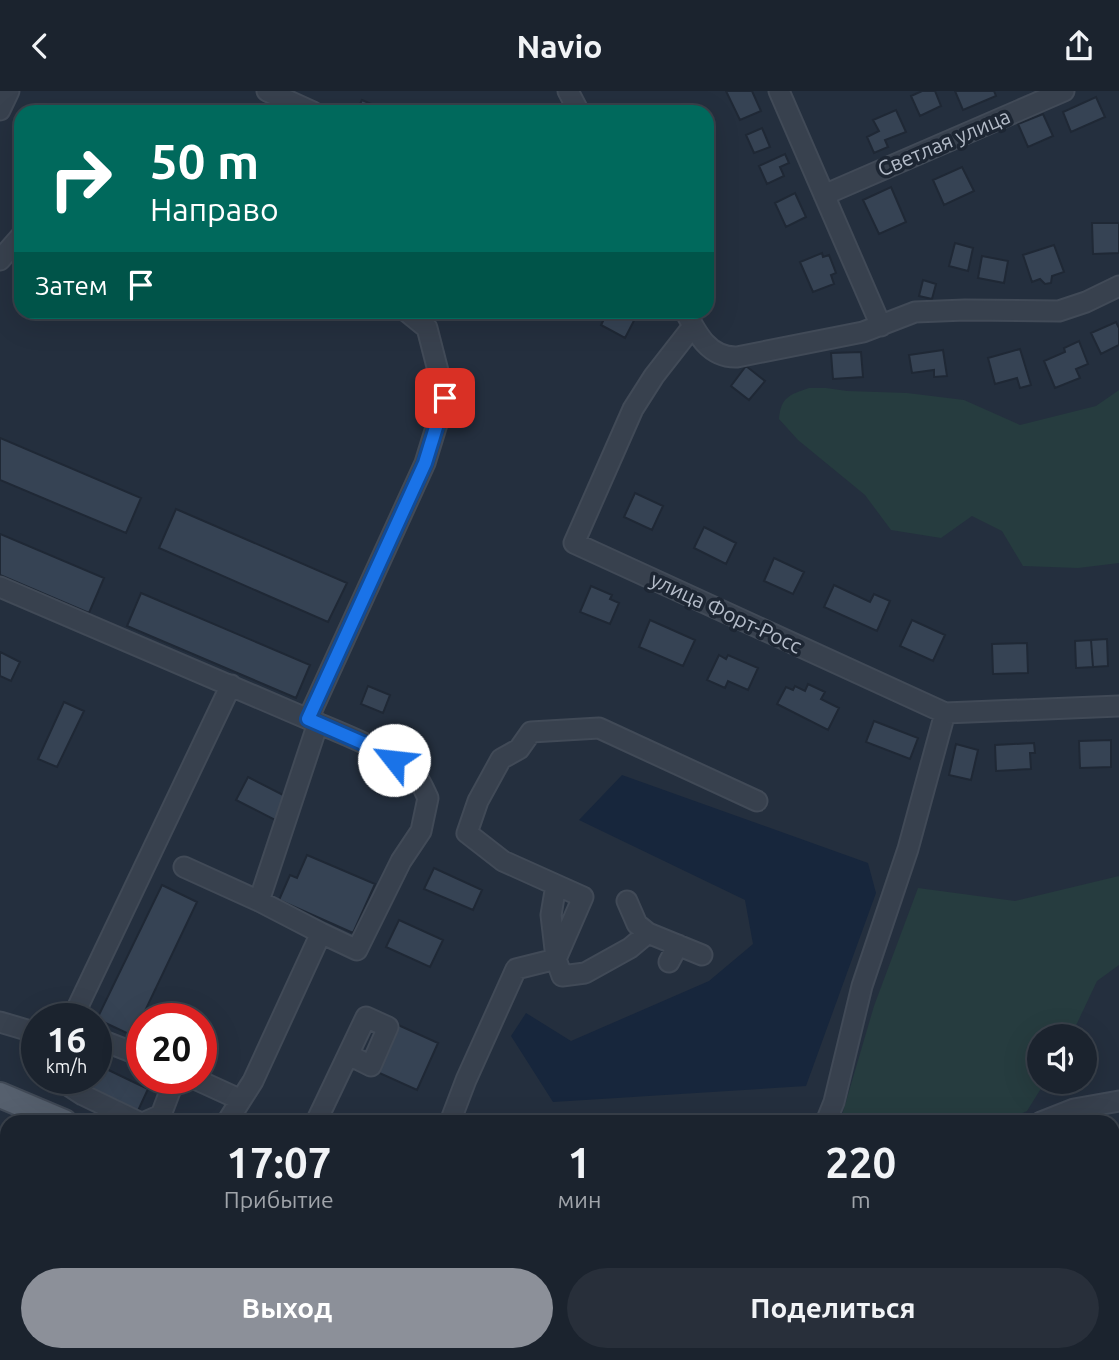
<!DOCTYPE html>
<html lang="ru">
<meta charset="utf-8">
<style>
:root{--surface:#1b232e;--page:#282f3a;--text:#f1f3f6;--muted:#a0a4aa;--line:#39404a;--accent:#8c9099}
body{margin:0;font-family:Ubuntu,sans-serif;background:var(--page);color:var(--text);height:100vh;display:flex;flex-direction:column;font-size:26px;white-space:nowrap}
*{box-sizing:border-box;margin:0}
p{font-size:23px;color:var(--muted)}
.icon{flex:none;width:38px;height:38px;fill:none;stroke:currentColor;stroke-width:2;stroke-linecap:round;stroke-linejoin:round}
.map{position:relative;flex:1;overflow:hidden}
.panel{position:absolute;left:0px;top:1024px;width:1120px;height:247px;display:flex;flex-direction:column;background:var(--surface);border-radius:21px 21px 0 0;box-shadow:0 7px 28px #0002,0 0 0 2px var(--line)}
.panel>*{flex:none}
.banner{position:absolute;left:14px;top:14px;width:700px;height:214px;border-radius:21px;box-shadow:0 7px 28px #0002,0 0 0 2px var(--line);background:#00695c;color:#fff;overflow:hidden}
.fabs{position:absolute;left:1027px;top:933px;display:grid;gap:14px}
.fabs a{display:grid;place-items:center;width:70px;height:70px;border-radius:50%;background:var(--surface);box-shadow:0 7px 28px #0002,0 0 0 2px var(--line);font-size:35px}
.speed{position:absolute;left:21px;top:912px;display:flex;gap:14px;font-size:35px;font-weight:700;text-align:center}
.speed>*{display:grid;place-content:center;width:91px;height:91px;border-radius:50%;background:var(--surface);box-shadow:0 7px 28px #0002,0 0 0 2px var(--line);line-height:1}
.speed small{font-size:18px;font-weight:400}
.speed .limit{border:10px solid #d22;background:#fff;color:#111}
.pin{position:absolute;display:grid;place-items:center;width:60px;height:60px;color:#fff;margin:-30px;border-radius:14px;box-shadow:0 4px 10px #0006}
.me{position:absolute;width:77px;margin:-38px;rotate:299deg;stroke-linejoin:round;filter:drop-shadow(0 0 5px #0008)}
.turn{display:flex;align-items:center;gap:24px;height:147px;padding:0 21px;font-size:32px}
.turn .icon{width:91px;height:91px;stroke-width:2.5}
.turn b{display:block;font-size:49px;line-height:60px}
.then{display:flex;align-items:center;height:66px;padding:0 21px;background:#0003;gap:14px;font-size:26px}
.eta{display:flex;justify-content:space-evenly;align-items:center;height:119px;text-align:center}
.eta b{font-size:42px;font-weight:700;line-height:49px}
.action{display:flex;gap:14px;margin-top:auto;padding:14px 21px}
.action a{flex:1;height:80px;border-radius:42px;background:var(--accent);color:#fff;font-size:28px;font-weight:700;line-height:80px;text-align:center}
.action a+a{background:var(--page);color:var(--text)}
header{display:flex;justify-content:space-between;align-items:center;height:91px;padding:0 21px;background:var(--surface);font-size:32px;font-weight:700}
.map>svg:first-child{display:block}
.green{fill:#263c3f}
.water{fill:#17263c}
.building{fill:#364354;stroke:#1f2835;stroke-width:2}
.lines{fill:none;stroke-linecap:round;stroke-linejoin:round}
.minor-casing{stroke:#414a57;stroke-width:23}
.major-casing{stroke:#414a57;stroke-width:28}
.minor{stroke:#38414e;stroke-width:19}
.major{stroke:#56606e;stroke-width:24}
.route-casing{stroke:#114b97;stroke-width:18}
.route{stroke:#1a73e8;stroke-width:12}
.labels{text-anchor:middle;stroke-width:7;stroke-linejoin:round;paint-order:stroke}
.street-label{font-size:21px;fill:#b4bcc9;stroke:#1d2633}
</style>
<header><svg class="icon" aria-label="back" viewBox="0 0 24 24"><path d="M15 5l-7 7 7 7"/></svg>Navio<svg class="icon" aria-label="share" viewBox="0 0 24 24"><path d="M12 15V3M7 8l5-5 5 5M5 13v7h14v-7"/></svg></header>
<div class="map">
<svg width="1119" height="1269" viewBox="0 0 1119 1269">
<rect width="100%" height="100%" fill="#242f3e"/>
<path class="green" d="M809,297H826L847,300L907,302L964,309L1020,334L1096,315L1119,299V472L1078,477L1023,475L1002,440L972,425L941,447L891,439L865,404L798,349L779,328C781,306 789,304 809,297Z
M1119,785V874L1097,890L1071,945H1040V990L1045,991L1027,1020L1003,1031H840L874,915L918,797L1015,810Z"/>
<path class="water" d="M622,684L868,772L876,802L806,995L553,1011L511,945L526,922L571,950L709,890L753,853L745,809L579,729Z"/>
<path class="building" d="M726,0H752L761,20L740,29Z
M922,0H935L941,15L920,25L911,5Z
M955,0H994L996,5L963,19Z
M1096,6L1105,26L1071,41L1063,21Z
M362,9L389,21H356Z
M896,19L906,41L885,49L888,56L874,62L867,46L879,40L873,29Z
M1043,23L1053,45L1028,56L1018,33Z
M762,37L770,56L754,62L746,44Z
M785,63L789,72L780,76L784,85L767,93L759,75Z
M962,76L974,100L944,114L933,89Z
M891,96L906,131L879,143L863,109Z
M795,102L806,126L786,136L775,112Z
M1092,132H1119V162L1093,163Z
M955,152L973,157L968,180L949,175Z
M1054,154L1064,181L1052,185L1051,192L1045,193L1040,188L1032,191L1023,164Z
M822,162L823,166L829,164L836,182L831,184L834,193L813,201L800,171Z
M982,165L1008,170L1004,192L978,187Z
M923,189L936,193L932,208L919,205Z
M608,220H639L625,247L601,234Z
M1116,231L1119,237V254L1101,263L1091,242Z
M1079,250L1088,273L1076,278L1080,287L1055,297L1044,270L1065,261L1064,257Z
M1020,258L1031,294L1020,297L1017,287L995,293L988,267Z
M943,259L947,285L934,286V279L912,282L909,264Z
M861,261L863,286L833,288L831,262Z
M746,275L765,290L749,309L731,295Z
M0,347L141,407L126,442L0,389Z
M635,402L663,415L652,439L624,426Z
M176,418L347,492L328,531L159,457Z
M704,436L736,452L726,473L694,457Z
M0,443L104,487L89,522L0,484Z
M774,467L804,481L793,503L764,490Z
M834,494L870,511L874,503L890,510L877,540L824,516Z
M591,495L612,504L610,508L619,512L610,533L580,521Z
M141,502L310,574L296,607L127,535Z
M650,529L695,549L683,575L639,556Z
M912,529L945,544L933,570L900,555Z
M1107,548L1108,575L1093,576L1091,549Z
M1091,549L1093,576L1076,577L1075,550Z
M1027,552L1028,582L993,583L992,553Z
M0,561L20,571L11,590L0,585Z
M719,564L726,568L728,564L758,577L748,599L728,590L725,597L707,589Z
M808,593L825,601L821,608L839,617L828,639L777,613L786,596L793,599L795,595L805,600Z
M368,595L390,604L383,622L361,613Z
M64,611L84,620L57,676L38,668Z
M874,630L918,647L910,668L866,651Z
M1111,649V676L1080,677L1079,650Z
M1034,652L1035,662H1030L1031,678L996,680L995,654Z
M956,653L978,659L971,689L949,684Z
M248,686L289,707L277,730L236,709Z
M307,764L375,793L353,842L279,809L290,784L297,787Z
M434,777L482,799L473,819L424,798Z
M162,794L197,811L133,945L97,928Z
M399,829L443,849L430,876L386,856Z
M396,933L438,952L417,999L375,980Z
M96,973L148,998L136,1024L71,987H96Z"/>
<g class="lines">
<g class="minor-casing">
<path id="minor" d="M267,0L313,21
M568,0L579,21
M779,0L881,235
M0,19L9,0
M824,104L1064,0
M0,169L21,145
M685,220C697,243 709,267 737,266L863,241L915,221L965,219L1059,220L1086,211L1119,195
M693,235L654,285L633,318L574,452L945,622L1119,615
M0,496L308,628
M318,632L259,810L321,842
M184,776L259,810
M556,794L551,824L556,867
M627,810L637,833L648,842
M556,868L583,806L503,770L467,742L478,710L501,668L519,658L531,641L599,637L757,710
M669,871L678,854
M72,928L231,594
M0,931L37,942
M96,947L142,965
M57,987L83,1004L139,1031
M193,987L241,1009
M145,1031L161,1024L175,987
M227,1031L253,990L321,842L357,859L401,770L421,740L428,707C425,701 422,693 418,688C399,663 338,641 308,628L425,372L445,307L427,237L406,220
M316,1031L366,926L388,936L371,975L349,964
M450,1031L466,989L516,878L556,868L562,885L585,882L630,857L648,842L702,864
M826,1031L834,1011L862,895L908,758L945,622
M1041,1031L1074,1018L1119,1010
M737,1269L739,1264"/>
</g>
<g class="major-casing">
<path id="major" d="M0,1004L64,1031
M477,1264L487,1269"/>
</g>
<use href="#minor" class="minor"/>
<use href="#major" class="major"/>
</g>
<g class="lines">
<g class="route-casing">
<path id="route" d="M394,669L381,660L308,628L425,372L445,307"/>
</g>
<use href="#route" class="route"/>
</g>
<g class="labels">
<g class="street-label">
<text transform="translate(944 52) rotate(-23)" y="7">Светлая улица</text>
<text transform="translate(726 522) rotate(25)" y="7">улица Форт-Росс</text>
</g>
</g>
</svg>
<div class="fabs">
<a><svg class="icon" aria-label="sound" viewBox="0 0 24 24"><path d="M4 9h4l5-4v14l-5-4H4zM17 9q2 3 0 6"/></svg></a>
</div>
<div class="speed"><div>16<small>km/h</small></div><div class="limit">20</div></div>
<div class="pin" style="left:445px;top:307px;background:#d93025"><svg class="icon" aria-label="arrive" viewBox="0 0 24 24"><path d="M6 21V4h12l-3 4 3 4H6"/></svg></div>
<svg class="me" style="left:394px;top:669px" viewBox="-20 -20 40 40"><circle r="19" fill="#fff"/><path d="M0-13L10 11 0 6-10 11z" fill="#1a73e8"/></svg>
<div class="banner">
<div class="turn"><svg class="icon" aria-label="right" viewBox="0 0 24 24"><path d="M7 20v-9h11M14 6l5 5-5 5"/></svg><div><b>50 m</b>Направо</div></div>
<div class="then">Затем<svg class="icon" aria-label="arrive" viewBox="0 0 24 24"><path d="M6 21V4h12l-3 4 3 4H6"/></svg></div>
</div>
<section class="panel">
<div class="eta">
<div><b>17:07</b><p>Прибытие</p></div>
<div><b>1</b><p>мин</p></div>
<div><b>220</b><p>m</p></div>
</div>
<div class="action"><a>Выход</a><a>Поделиться</a></div>
</section>
</div>
